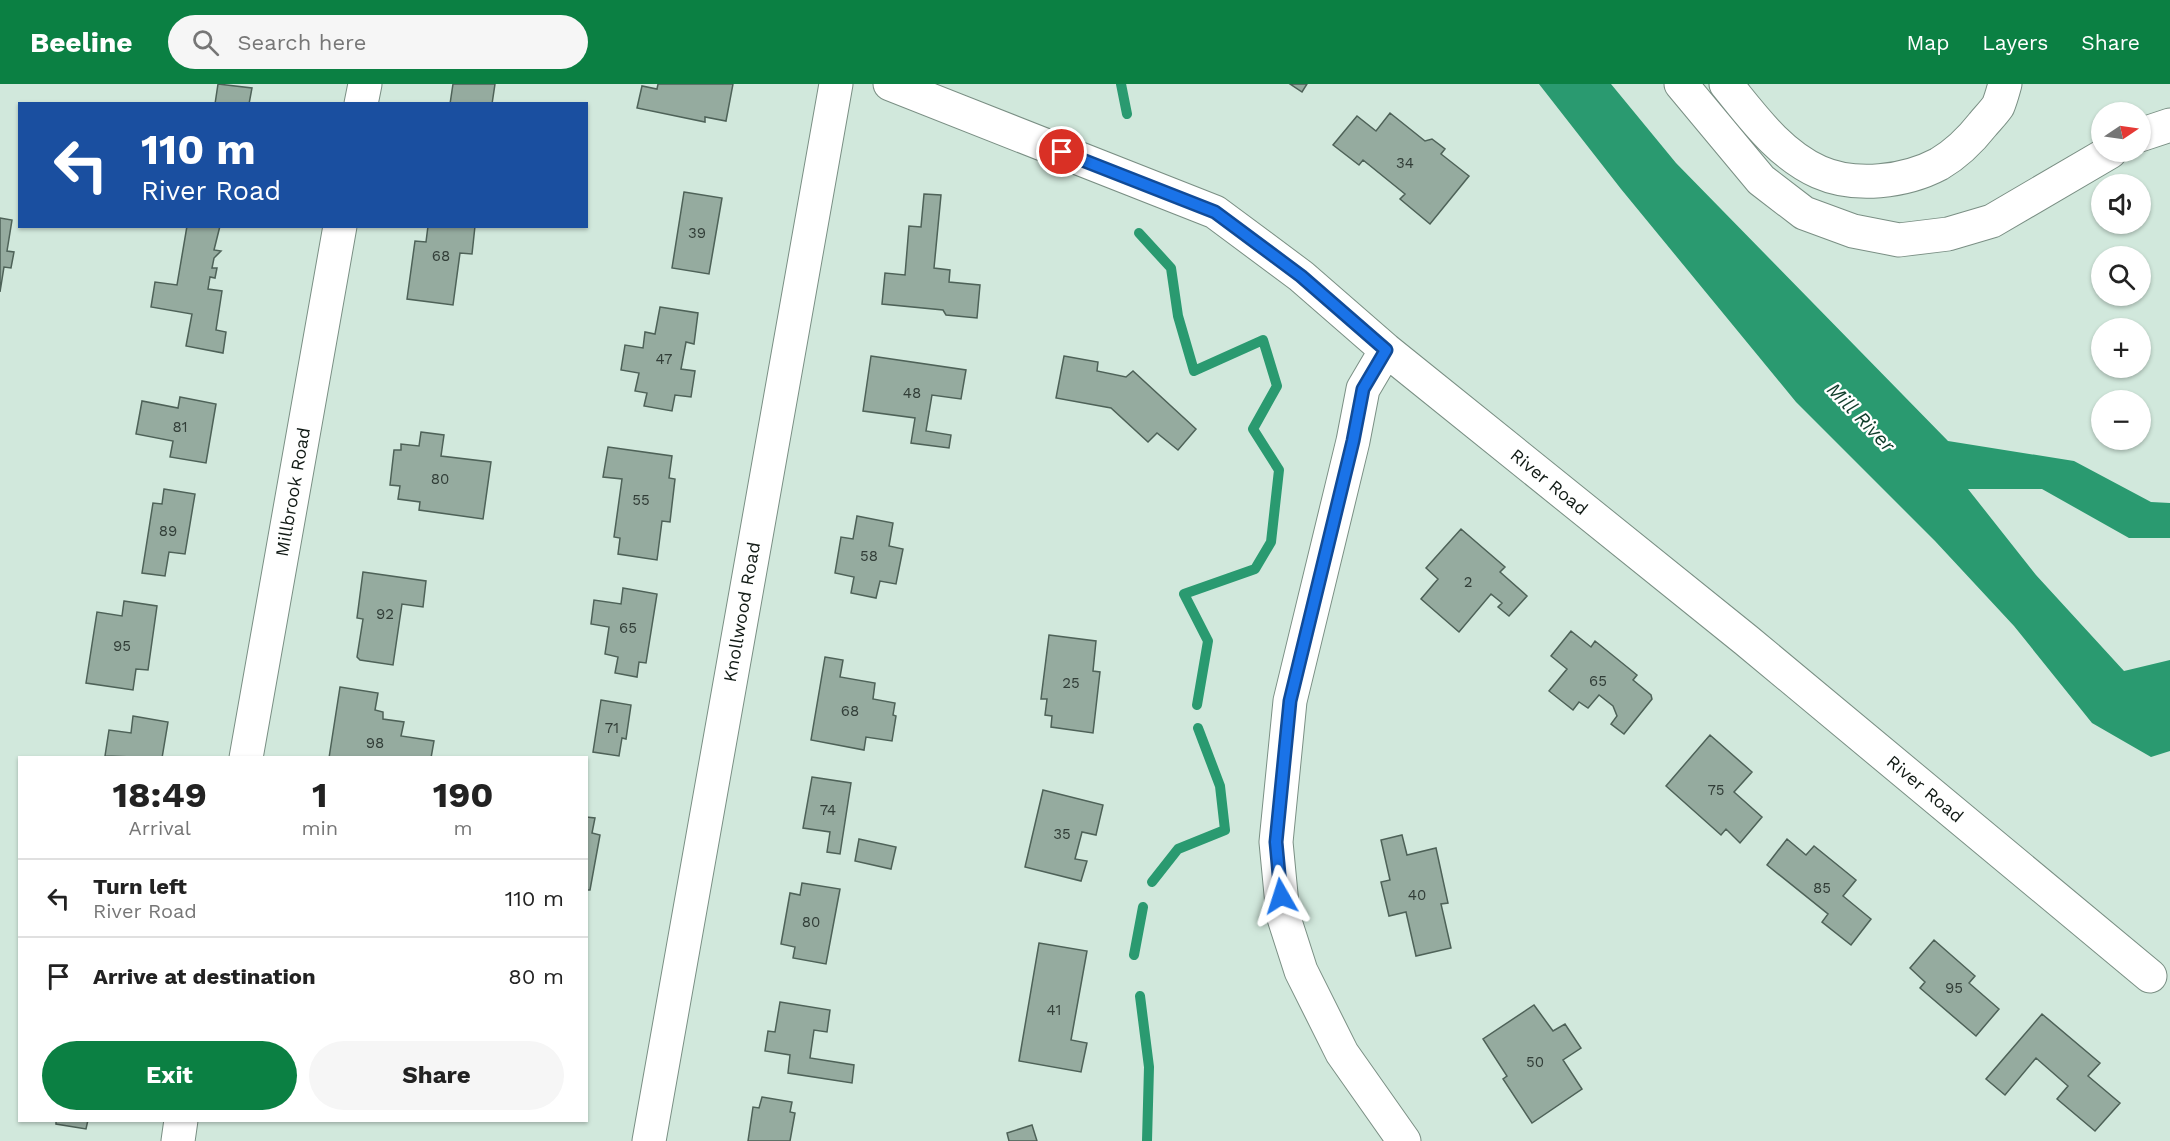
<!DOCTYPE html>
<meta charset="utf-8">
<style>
:root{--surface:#fff;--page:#f6f6f6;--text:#222;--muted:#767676;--line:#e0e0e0;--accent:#0b8043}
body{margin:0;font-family:"Work Sans",sans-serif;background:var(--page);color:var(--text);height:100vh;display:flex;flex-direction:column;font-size:22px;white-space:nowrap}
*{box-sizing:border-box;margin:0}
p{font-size:20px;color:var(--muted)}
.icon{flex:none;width:33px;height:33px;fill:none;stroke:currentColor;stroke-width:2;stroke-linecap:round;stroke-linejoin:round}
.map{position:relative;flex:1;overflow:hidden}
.details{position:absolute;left:18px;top:672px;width:570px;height:366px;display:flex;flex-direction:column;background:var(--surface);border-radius:0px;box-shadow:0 2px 4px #0004}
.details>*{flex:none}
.hud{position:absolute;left:18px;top:18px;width:570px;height:126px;border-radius:0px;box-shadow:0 2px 4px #0004;background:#1a4fa0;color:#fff;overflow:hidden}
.needle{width:39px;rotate:77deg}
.controls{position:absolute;left:2091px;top:18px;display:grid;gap:12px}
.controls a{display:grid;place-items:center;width:60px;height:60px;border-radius:50%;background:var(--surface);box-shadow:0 2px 4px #0004;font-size:30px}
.pin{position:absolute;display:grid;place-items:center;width:51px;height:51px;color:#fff;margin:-26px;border:3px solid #fff;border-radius:50%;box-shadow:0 2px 6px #0007}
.me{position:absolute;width:66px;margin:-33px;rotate:354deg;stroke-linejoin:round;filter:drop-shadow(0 0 4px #0008)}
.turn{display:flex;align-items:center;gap:21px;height:126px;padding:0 24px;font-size:27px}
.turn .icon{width:78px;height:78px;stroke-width:2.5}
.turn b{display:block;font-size:42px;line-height:51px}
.eta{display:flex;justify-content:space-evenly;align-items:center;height:102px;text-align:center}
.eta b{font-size:36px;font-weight:700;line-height:42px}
.cta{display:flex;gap:12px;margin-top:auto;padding:12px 24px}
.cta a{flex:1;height:69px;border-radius:36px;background:var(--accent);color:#fff;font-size:24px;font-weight:700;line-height:69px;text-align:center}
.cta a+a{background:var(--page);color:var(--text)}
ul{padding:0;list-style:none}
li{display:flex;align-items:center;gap:18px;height:78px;padding:0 24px;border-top:2px solid var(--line)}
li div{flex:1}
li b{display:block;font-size:22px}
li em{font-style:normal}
header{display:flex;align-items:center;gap:36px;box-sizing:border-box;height:84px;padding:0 30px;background:var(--accent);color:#fff}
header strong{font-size:28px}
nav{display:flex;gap:33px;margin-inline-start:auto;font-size:21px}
.search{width:420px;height:54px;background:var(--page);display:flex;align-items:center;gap:15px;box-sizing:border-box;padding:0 21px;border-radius:33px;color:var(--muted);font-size:22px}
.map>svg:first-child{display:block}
.water{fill:#2a9a70}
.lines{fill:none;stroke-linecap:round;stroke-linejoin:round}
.stream{stroke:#2a9a70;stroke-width:10}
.building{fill:#95ab9f;stroke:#4e6258;stroke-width:1.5}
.minor-casing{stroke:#7a8f84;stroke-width:35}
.highway-casing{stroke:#7a8f84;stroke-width:35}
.minor{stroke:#fff;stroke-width:33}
.highway{stroke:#fff;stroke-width:33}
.route-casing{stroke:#114b97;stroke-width:15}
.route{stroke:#1a73e8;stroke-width:10}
.labels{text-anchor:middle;stroke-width:4.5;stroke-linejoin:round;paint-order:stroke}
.number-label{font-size:15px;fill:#323e38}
.street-label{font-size:18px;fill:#111a15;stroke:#fff}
.water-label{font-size:20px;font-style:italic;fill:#103d2b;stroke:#fff}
</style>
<header>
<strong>Beeline</strong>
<div class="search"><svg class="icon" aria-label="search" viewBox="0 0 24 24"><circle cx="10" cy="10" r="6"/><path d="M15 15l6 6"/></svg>Search here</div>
<nav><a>Map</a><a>Layers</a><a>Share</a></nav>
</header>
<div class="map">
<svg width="2170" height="1057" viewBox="0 0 2170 1057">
<rect width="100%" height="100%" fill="#d1e8dc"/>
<path class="water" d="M1539,0H1611L1676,79L1948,357L2074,377L2151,418L2170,419V454H2129L2042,405H1968L2036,491L2124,587L2170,576V667L2151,673L2092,639L2014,542L1935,457L1796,318L1621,105Z"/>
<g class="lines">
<path class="stream" d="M1121,0L1127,30
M1139,149L1171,184L1178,232L1194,287L1263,256L1277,302L1253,345L1279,386L1271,458L1255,485L1184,510L1208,557L1197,621
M1152,798L1178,765L1225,746L1220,702L1198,644
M1134,871L1143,823
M1140,912L1149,983L1147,1057"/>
</g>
<path class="building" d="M218,0L252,4L249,20H215Z
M453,0H495L492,20H450Z
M453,0H495L492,20H450Z
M658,0H733L726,37L705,33V38L637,24L642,2L657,5Z
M1290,0H1307L1302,8Z
M1390,29L1425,57L1432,55L1445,65L1441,70L1469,92L1430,140L1400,115L1405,110L1363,76L1359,81L1333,61L1357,32L1376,47Z
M684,108L722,114L709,190L672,184Z
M924,110L941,111L934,184L950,186L949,198L980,201L977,234L946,231L943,226L882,220L885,189L905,191L909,142L921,143Z
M0,134L12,136L7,167L14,168L11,184L4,183L0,208Z
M187,142H220L214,166L221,167L214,174L212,184H217L215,194L210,193L208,205L222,207L216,246L226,248L223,269L186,262L192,230L151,223L155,198L177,201Z
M428,142H475L472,170L460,169L453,221L407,215L415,157L426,158Z
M660,223L698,229L694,260L686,258L681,285L695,287L691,313L675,311L672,327L644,322L647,309L635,307L639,289L621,286L625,261L643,264L645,248L655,250Z
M871,272L966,286L961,315L932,311L926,347L951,351L949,364L911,359L915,334L863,327Z
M1064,272L1098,278L1097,287L1126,293L1133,287L1196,345L1178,366L1157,349L1148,358L1111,324L1056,314Z
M180,313L216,320L206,379L170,373L173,357L136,350L142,317L178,324Z
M421,348L444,351L441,372L491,378L483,435L419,426L420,418L398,415L400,402L390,401L394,366H401V360L419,362Z
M608,363L672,372L669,394L675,395L670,438L662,437L657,476L618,470L620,454L614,453L622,395L603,393Z
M164,405L195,410L185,470L169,468L165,492L142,489L153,419L162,420Z
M857,432L893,439L889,462L903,465L896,500L880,497L876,514L851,509L854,493L835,489L841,453L853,455Z
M1461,445L1505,483L1500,488L1527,512L1509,532L1498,523L1502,519L1491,510L1459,548L1421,515L1438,495L1426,484Z
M363,488L426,497L423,523L402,520L393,581L360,576L357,573L363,535L357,534Z
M623,504L657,510L646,579L639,578L637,593L615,589L618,573L605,570L609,543L591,540L594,516L621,520Z
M124,517L157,522L148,586L136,585L133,606L86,599L97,528L122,532Z
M1571,547L1591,563L1595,557L1637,591L1633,596L1651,611L1652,615L1624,650L1611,640L1617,632L1613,622L1599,611L1588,624L1579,618L1573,626L1549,607L1567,585L1551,572Z
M1049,551L1096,557L1093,587L1100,588L1093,649L1051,643L1052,632L1045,631L1047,615H1041Z
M825,573L843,576L840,593L875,599L873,615L895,619L893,631L896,632L892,657L866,653L864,666L811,656Z
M340,603L378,609L375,626L383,628V635L404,638L401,652L434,657L431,674H329Z
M601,616L631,621L626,655L622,654L619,672L593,668Z
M133,632L168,638L162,674L105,672L109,646L131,649Z
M1710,651L1752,688L1734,708L1762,733L1740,759L1726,745L1721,751L1666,702Z
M812,693L851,699L840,770L827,768L830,748L803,744Z
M1043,706L1103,721L1096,751L1082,748L1075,775L1087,777L1081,797L1025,783Z
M586,733L595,734L592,749L600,751L590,806H586Z
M1402,751L1407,771L1436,764L1448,819L1441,820L1451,864L1416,872L1406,828L1389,832L1381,798L1390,796L1381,756Z
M859,755L896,763L891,785L855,777Z
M1787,755L1806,771L1814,762L1856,796L1843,812L1871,835L1851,861L1822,838L1828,830L1767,781Z
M802,799L840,805L826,880L793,874L795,863L781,860L790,809L800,811Z
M1934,856L1975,892L1969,899L1999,925L1976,952L1920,904L1925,898L1910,884Z
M1039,859L1087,867L1071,956L1087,959L1081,988L1019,977Z
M780,918L830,926L827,948L814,946L810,974L854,981L852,999L788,989L790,971L765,967L768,947L775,948Z
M1534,921L1553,947L1565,940L1581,964L1563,976L1582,1005L1532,1039L1503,995L1507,992L1483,955Z
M2042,930L2100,979L2088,992L2120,1019L2095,1047L2057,1015L2068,1002L2036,974L2005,1011L1986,995Z
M762,1013L792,1018L790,1028L795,1029L790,1057H748L753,1023L759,1024Z
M56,1036H88L86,1045L56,1040Z
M1032,1041L1037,1057H1009L1007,1049Z"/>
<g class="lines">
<g class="minor-casing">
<path id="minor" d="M890,0L1215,128L1301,192L1386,266L1746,556L2150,892
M361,20L365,0
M1386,266L1363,305L1353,357L1290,617L1276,758L1283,831L1301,887L1342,969L1404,1057
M246,674L340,142
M178,1057L181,1036
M649,1057L836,0"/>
</g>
<g class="highway-casing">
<path id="highway" d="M1681,0L1761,96L1804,129L1853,147L1899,156L1948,150L1992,137L2110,68
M1726,0C1753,33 1779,70 1819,88C1855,104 1905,98 1939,80C1956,70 1972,54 1983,40C1988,34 1994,28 1998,22C2001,15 2003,7 2005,0
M2140,51L2170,41"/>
</g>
<use href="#minor" class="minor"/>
<use href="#highway" class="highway"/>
</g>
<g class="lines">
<g class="route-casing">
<path id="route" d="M1062,68L1215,128L1301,192L1386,266L1363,305L1353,357L1290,617L1276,758L1281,812"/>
</g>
<use href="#route" class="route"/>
</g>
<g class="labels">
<g class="number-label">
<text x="1405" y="84">34</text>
<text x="697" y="154">39</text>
<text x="441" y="177">68</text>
<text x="664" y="280">47</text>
<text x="912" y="314">48</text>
<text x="180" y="348">81</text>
<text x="440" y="400">80</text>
<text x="641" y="421">55</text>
<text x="168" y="452">89</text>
<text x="869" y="477">58</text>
<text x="1468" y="503">2</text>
<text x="385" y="535">92</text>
<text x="628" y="549">65</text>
<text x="122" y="567">95</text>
<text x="1598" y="602">65</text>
<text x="1071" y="604">25</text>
<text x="850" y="632">68</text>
<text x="612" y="649">71</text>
<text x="375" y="664">98</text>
<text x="1716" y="711">75</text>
<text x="828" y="731">74</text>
<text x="1062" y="755">35</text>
<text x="1822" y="809">85</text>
<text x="1417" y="816">40</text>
<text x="811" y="843">80</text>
<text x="1954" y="909">95</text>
<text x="1054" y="931">41</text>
<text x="1535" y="983">50</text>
</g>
<g class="street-label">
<text transform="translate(1549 398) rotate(39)" y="6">River Road</text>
<text transform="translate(293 408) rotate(-80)" y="6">Millbrook Road</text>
<text transform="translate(742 528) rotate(-80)" y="6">Knollwood Road</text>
<text transform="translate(1925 705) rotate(40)" y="6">River Road</text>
</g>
<g class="water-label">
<text transform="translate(1861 333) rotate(46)" y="7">Mill River</text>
</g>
</g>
</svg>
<div class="controls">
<a><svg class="needle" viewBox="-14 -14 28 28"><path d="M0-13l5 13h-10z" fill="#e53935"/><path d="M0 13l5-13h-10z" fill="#767676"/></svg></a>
<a><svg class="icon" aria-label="sound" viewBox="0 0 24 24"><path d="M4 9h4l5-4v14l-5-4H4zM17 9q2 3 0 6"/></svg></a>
<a><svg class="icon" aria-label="search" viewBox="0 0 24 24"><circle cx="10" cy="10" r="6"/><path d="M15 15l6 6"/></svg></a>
<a>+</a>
<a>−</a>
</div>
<div class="pin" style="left:1062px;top:68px;background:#d93025"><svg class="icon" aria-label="arrive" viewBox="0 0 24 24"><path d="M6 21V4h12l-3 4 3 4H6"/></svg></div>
<svg class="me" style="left:1281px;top:812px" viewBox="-20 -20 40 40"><path d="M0-17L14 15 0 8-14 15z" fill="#1a73e8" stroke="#fff" stroke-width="4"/></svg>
<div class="hud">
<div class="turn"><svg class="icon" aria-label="left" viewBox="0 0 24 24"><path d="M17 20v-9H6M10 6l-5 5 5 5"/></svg><div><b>110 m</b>River Road</div></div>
</div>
<section class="details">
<div class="eta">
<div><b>18:49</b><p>Arrival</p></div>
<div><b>1</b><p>min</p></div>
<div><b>190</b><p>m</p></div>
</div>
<ul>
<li><svg class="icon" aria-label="left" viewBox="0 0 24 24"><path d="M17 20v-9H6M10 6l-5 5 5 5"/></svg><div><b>Turn left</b><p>River Road</p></div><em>110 m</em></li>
<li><svg class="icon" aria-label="arrive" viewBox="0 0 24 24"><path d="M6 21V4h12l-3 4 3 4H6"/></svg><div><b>Arrive at destination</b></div><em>80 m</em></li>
</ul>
<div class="cta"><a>Exit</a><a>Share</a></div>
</section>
</div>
